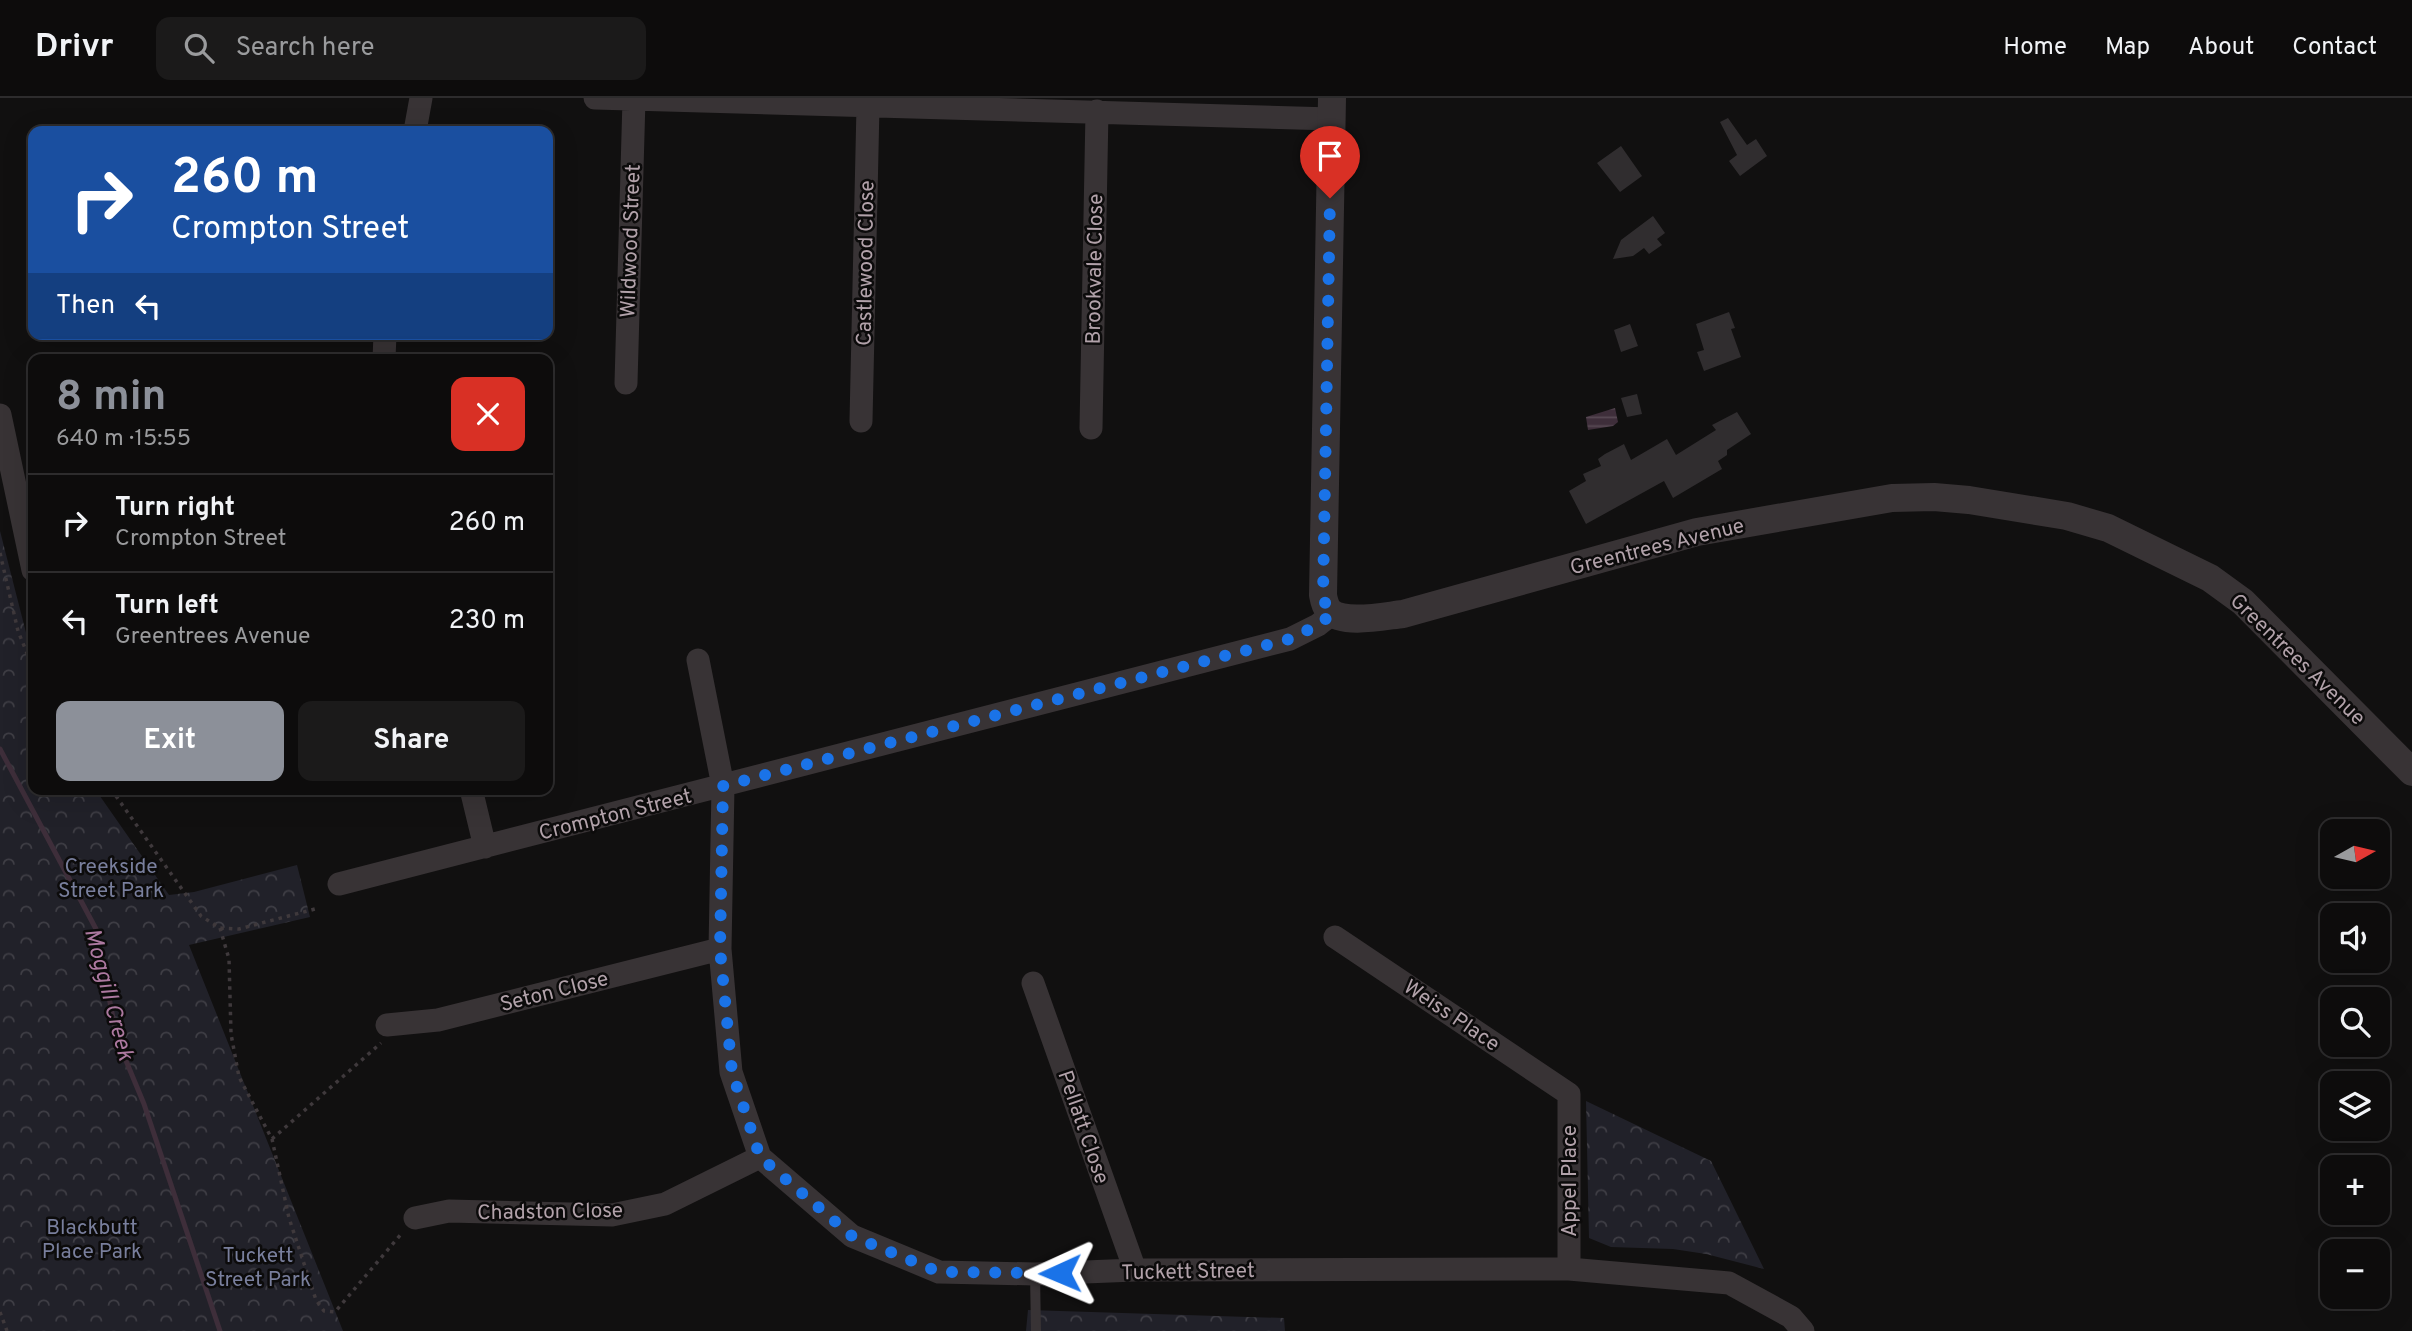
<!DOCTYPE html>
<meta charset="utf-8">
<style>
:root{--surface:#0d0c0c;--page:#1b1a1a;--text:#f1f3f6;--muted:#9a9b9d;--line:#2d2c2d;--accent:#8c9099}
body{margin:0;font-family:Overpass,sans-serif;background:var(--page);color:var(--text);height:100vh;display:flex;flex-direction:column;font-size:26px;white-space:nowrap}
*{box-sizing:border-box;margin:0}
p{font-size:23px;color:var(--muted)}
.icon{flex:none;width:38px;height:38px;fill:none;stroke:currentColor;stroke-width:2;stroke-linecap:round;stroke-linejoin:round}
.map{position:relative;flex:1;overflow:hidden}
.sheet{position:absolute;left:28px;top:256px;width:525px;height:441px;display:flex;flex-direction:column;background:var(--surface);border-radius:14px;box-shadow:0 7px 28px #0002,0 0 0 2px var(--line)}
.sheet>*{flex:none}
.guide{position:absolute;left:28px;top:28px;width:525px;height:214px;border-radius:14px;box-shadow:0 7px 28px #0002,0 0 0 2px var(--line);background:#1a4fa0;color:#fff;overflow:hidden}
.needle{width:46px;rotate:82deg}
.fabs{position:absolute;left:2320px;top:721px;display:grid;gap:14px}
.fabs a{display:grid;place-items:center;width:70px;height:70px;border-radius:14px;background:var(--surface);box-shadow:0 7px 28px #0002,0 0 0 2px var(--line);font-size:35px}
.pin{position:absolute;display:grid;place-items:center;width:60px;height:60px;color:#fff;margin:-72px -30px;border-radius:50% 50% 50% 0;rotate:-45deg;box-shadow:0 0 7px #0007}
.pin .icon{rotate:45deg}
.me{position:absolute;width:77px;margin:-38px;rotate:269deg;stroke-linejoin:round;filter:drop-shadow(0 0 5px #0008)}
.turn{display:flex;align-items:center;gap:24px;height:147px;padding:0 28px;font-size:32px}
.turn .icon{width:91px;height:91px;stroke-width:2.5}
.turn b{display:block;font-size:49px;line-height:60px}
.then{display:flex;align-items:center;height:66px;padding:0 28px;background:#0003;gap:14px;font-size:26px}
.round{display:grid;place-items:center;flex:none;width:74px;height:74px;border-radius:14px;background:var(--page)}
.head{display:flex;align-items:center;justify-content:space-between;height:119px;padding:0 28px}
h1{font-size:42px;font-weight:700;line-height:52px;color:var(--accent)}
.primary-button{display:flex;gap:14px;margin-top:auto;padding:14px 28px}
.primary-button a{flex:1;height:80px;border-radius:14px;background:var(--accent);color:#fff;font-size:28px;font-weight:700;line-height:80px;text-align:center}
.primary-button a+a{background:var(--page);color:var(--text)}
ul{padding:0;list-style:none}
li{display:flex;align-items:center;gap:21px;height:98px;padding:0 28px;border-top:2px solid var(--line)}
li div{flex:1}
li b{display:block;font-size:26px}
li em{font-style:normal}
header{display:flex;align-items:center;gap:42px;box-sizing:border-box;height:98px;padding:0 35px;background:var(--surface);border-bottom:2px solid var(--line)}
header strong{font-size:33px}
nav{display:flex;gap:38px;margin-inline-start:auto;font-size:24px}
.search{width:490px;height:63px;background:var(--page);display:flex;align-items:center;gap:18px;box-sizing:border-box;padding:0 24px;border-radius:14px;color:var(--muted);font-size:26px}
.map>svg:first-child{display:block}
.park{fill:url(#park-crowns)}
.water{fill:url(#water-rules)}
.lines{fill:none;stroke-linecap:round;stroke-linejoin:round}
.stream{stroke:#3e2e3a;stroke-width:5}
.building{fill:#302d2f}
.path{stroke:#3f393c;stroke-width:3.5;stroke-dasharray:3.5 5;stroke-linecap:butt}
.service{stroke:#383335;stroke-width:10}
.minor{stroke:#383335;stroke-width:23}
.tertiary{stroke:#383335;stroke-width:28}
.route{stroke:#1a73e8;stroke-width:12;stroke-dasharray:0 21.6}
.labels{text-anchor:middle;stroke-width:5;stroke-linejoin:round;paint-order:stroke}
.street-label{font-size:21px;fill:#b2a2aa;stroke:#0c0b0b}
.park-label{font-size:21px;fill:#797f9d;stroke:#0c0b0b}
.water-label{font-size:23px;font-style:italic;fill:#ad79a0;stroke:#0c0b0b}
</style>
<header>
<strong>Drivr</strong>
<div class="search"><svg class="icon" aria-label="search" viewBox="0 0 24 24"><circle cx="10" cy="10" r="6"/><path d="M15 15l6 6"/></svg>Search here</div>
<nav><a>Home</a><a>Map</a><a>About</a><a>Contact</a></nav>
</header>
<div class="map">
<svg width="2412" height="1233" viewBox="0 0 2412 1233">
<defs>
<pattern id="park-crowns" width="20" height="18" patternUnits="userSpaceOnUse" patternTransform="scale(1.75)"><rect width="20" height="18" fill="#212129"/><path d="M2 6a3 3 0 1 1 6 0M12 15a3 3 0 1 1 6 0" fill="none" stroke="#3f3e45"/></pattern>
<pattern id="water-rules" width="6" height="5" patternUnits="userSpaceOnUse" patternTransform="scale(1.75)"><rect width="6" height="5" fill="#3e2e3a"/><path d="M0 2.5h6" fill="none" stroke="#584954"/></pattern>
</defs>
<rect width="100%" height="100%" fill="#111010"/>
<path class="park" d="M0,433L33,562V691H95L169,797L194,794L297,767L310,819L189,847L343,1233H0Z
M1586,1003L1711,1063L1764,1171L1706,1156L1673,1151L1611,1149L1589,1140Z
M1028,1212L1284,1220L1285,1233H1026Z"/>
<path class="water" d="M1615,310L1618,324L1613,328L1588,332L1586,319Z"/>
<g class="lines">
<path class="stream" d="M0,651L96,831L117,941L144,1006L220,1233"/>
</g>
<path class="building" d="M1728,20L1747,47L1756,41L1767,58L1740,78L1729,63L1737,57L1720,24Z
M1621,48L1642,78L1620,94L1597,65Z
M1653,118L1665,135L1657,141L1662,147L1649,156L1644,150L1633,158L1613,161L1621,142Z
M1729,214L1735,230L1731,231L1741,259L1704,273L1697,254L1704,252L1696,226Z
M1630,226L1638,248L1621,254L1614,232Z
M1637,296L1642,316L1627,319L1621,300Z
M1737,314L1751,336L1727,352V357L1718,363L1722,371L1673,400L1664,383L1586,426L1569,393L1586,383L1583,376L1601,368L1598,361L1605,356L1624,346L1631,362L1667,341L1676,357L1716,332L1712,327Z"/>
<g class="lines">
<path class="path" d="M0,455L18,533L33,570
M111,691L201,818L220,830L239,831L315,811
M220,830L229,861L231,936L239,979L272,1041L289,1120L316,1202L324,1213L335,1214L402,1135
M272,1041L381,945
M0,1214L7,1233"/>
<path class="service" d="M1035,1176L1036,1233"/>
<path class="minor" d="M595,0L1332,21
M415,33L421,0
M384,261L385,236
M626,285L634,1
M0,317L33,472
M861,323L868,8
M1091,330L1097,13
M698,562L723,688L720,851L731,974L760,1059L852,1138L939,1174L1035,1176L1135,1172L1569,1171L1729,1185L1791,1219L1803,1233
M471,691L485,749
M339,786L1290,541L1318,527L1332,516
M1335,839L1569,996V1171
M1033,885L1135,1172
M387,927L438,922L720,851
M415,1120L449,1113L612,1117L665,1106L760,1059"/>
<path class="tertiary" d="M1332,0L1323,497C1324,503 1325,508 1329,513C1344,527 1384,518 1403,516L1697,434L1892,400L1934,399L1969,402L2067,418L2108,430L2210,480L2243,504L2412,674"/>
</g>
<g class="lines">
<path class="route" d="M1060,1175L939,1174L852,1138L760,1059L732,974L720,851L723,688L1290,541L1318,527L1332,516L1326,508L1323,497L1330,100"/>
</g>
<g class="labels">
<g class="street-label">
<text transform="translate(630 143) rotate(-88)" y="7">Wildwood Street</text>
<text transform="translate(865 165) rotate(-89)" y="7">Castlewood Close</text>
<text transform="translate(1094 171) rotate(-89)" y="7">Brookvale Close</text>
<text transform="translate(1657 448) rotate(-14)" y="7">Greentrees Avenue</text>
<text transform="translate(2298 561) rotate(44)" y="7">Greentrees Avenue</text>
<text transform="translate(615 716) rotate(-14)" y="7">Crompton Street</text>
<text transform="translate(554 893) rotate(-14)" y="7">Seton Close</text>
<text transform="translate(1452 917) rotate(34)" y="7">Weiss Place</text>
<text transform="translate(1084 1029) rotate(71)" y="7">Pellatt Close</text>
<text transform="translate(1569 1083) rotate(-90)" y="7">Appel Place</text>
<text transform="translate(550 1113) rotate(-1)" y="7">Chadston Close</text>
<text transform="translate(1188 1173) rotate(-1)" y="7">Tuckett Street</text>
</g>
<g class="park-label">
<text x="111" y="775">Creekside<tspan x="111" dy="24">Street Park</tspan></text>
<text x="92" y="1136">Blackbutt<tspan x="92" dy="24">Place Park</tspan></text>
<text x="258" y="1164">Tuckett<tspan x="258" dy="24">Street Park</tspan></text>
</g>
<g class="water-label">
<text transform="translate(110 896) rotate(75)" y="8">Moggill Creek</text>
</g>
</g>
</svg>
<div class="fabs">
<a><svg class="needle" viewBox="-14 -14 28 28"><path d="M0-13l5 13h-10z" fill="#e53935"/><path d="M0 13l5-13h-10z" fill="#9a9b9d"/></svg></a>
<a><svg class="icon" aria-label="sound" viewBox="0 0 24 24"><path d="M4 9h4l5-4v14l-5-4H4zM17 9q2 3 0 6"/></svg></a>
<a><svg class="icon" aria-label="search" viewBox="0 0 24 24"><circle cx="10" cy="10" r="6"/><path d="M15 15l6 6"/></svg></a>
<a><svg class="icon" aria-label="layers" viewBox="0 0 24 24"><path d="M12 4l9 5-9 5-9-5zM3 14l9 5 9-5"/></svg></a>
<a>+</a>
<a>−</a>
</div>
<div class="pin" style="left:1330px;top:100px;background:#d93025"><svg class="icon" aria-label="arrive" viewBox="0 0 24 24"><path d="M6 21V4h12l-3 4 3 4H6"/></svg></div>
<svg class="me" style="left:1060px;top:1175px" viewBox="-20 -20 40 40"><path d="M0-17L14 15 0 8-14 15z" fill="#1a73e8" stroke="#fff" stroke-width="4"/></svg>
<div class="guide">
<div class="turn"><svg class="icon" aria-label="right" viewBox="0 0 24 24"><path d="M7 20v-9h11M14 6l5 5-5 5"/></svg><div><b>260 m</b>Crompton Street</div></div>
<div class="then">Then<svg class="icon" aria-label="left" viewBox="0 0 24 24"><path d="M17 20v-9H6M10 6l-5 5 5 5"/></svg></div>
</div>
<section class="sheet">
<div class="head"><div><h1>8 min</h1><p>640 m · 15:55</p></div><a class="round" style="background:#d93025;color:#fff"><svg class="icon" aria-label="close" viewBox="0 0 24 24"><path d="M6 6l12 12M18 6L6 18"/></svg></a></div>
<ul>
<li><svg class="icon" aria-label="right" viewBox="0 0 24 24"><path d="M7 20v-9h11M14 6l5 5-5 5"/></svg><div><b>Turn right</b><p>Crompton Street</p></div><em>260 m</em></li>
<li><svg class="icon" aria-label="left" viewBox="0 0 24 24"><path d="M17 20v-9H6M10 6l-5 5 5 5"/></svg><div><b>Turn left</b><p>Greentrees Avenue</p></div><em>230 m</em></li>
</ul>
<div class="primary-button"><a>Exit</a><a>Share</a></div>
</section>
</div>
